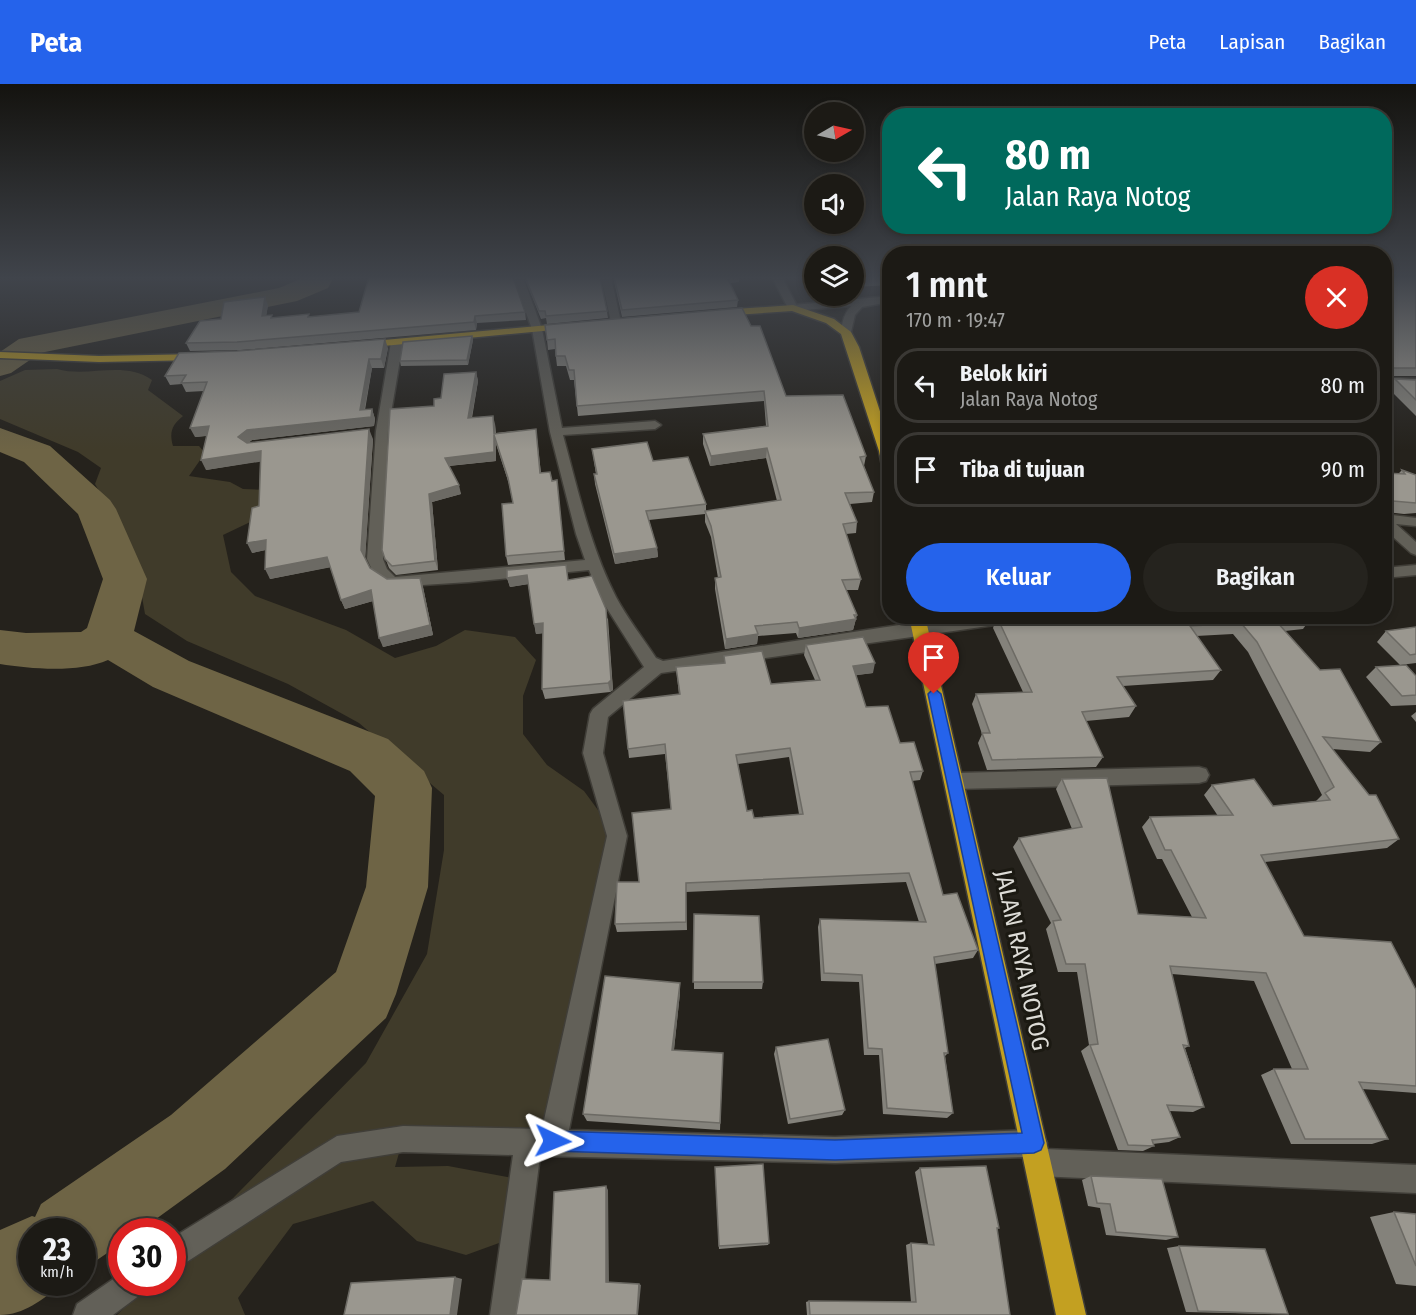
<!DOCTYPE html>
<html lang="id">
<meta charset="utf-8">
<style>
:root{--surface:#1c1a15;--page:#25231e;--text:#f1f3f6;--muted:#a0a1a0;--line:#3a3834;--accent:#2563eb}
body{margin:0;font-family:"Fira Sans Condensed",sans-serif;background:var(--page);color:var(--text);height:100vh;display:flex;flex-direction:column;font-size:22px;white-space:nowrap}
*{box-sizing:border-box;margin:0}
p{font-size:20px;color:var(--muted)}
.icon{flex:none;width:33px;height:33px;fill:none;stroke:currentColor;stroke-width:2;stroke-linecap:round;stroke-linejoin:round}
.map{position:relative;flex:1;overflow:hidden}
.details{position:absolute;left:882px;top:162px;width:510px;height:378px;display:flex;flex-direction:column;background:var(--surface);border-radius:24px;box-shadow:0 3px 9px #0003,0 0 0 2px var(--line)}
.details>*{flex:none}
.hud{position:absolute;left:882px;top:24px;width:510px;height:126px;border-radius:24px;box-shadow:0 3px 9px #0003,0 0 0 2px var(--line);background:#00695c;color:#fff;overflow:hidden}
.needle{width:39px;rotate:81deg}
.buttons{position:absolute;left:804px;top:18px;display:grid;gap:12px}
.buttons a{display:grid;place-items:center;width:60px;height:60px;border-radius:50%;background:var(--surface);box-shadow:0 3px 9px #0003,0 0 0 2px var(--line);font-size:30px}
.speed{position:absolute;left:18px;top:1134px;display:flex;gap:12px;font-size:30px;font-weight:700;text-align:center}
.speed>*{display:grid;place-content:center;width:78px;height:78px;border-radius:50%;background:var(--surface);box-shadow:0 3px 9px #0003,0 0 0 2px var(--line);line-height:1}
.speed small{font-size:15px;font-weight:400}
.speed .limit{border:9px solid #d22;background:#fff;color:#111}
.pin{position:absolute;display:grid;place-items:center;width:51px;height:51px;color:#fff;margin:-62px -26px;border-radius:50% 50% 50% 0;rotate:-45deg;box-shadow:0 0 6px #0007}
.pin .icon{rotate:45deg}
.me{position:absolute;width:66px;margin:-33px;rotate:92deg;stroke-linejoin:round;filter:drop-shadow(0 0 4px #0008)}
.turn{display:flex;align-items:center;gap:21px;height:126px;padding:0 24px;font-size:27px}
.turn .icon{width:78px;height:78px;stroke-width:2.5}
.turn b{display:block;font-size:42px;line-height:51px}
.round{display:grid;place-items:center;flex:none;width:63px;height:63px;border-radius:32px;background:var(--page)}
.headline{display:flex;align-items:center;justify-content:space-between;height:102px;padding:0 24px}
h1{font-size:36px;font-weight:600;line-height:45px}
.primary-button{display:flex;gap:12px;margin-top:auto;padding:12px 24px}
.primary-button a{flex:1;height:69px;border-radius:36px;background:var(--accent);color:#fff;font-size:24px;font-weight:600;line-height:69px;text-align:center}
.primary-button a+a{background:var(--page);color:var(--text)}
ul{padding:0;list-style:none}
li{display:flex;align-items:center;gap:18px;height:75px;margin:0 12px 9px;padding:0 12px;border:3px solid var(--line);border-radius:24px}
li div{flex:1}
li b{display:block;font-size:22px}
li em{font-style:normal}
header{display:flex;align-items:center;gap:36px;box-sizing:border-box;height:84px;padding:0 30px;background:var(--accent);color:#fff}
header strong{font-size:28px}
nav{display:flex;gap:33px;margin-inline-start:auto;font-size:21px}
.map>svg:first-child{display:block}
.green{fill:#403b2a}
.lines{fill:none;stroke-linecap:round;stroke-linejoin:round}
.river{fill:#6e6445;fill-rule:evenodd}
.street-casing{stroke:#403e38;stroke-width:3}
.secondary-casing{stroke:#403e38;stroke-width:3}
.highway-casing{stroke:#403e38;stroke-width:3}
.street{fill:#626058;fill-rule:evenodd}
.secondary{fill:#626058;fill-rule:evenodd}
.highway{fill:#c3a021;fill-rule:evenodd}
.wall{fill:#84827b;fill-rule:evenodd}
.shaded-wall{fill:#6c6a64}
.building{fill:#9a978f;stroke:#6c6a64;stroke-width:1.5;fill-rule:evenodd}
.route{fill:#2563eb;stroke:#184099;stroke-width:1.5}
.labels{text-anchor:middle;stroke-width:6;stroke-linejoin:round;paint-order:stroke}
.near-street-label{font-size:24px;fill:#dddcd7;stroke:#1b1912}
</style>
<header>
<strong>Peta</strong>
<nav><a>Peta</a><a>Lapisan</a><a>Bagikan</a></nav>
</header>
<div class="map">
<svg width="1416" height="1231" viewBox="0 0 1416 1231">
<rect width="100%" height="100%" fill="#25221c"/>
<path class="green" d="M57,285C88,294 124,276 152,296L148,306L183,332C172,341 169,348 173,362H199L205,369L189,392L230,398L243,405L271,406L263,432L223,451L231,488L255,512L346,546L395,574L436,562L465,546L515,553L536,576L523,612V650L547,681L584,707L617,752L553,1057L403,1055L395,1083L448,1082L535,1098L529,1148L466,1171L417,1157L373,1117L293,1140L238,1214L245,1231H117L149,1199L172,1198L173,1175L366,979L427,870L444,766V711L359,639L288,600L187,557L145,530L138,490L110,426L95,400L101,384L78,368L0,335V297L25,286Z"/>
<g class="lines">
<path class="river" d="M305,193H334L328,204L297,217L40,269L11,289L0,292V268L19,255L279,204Z
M0,344L50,362L110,416L116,425L147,495L134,547L189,577L388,655L424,687L432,704L428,803L396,910L386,934L225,1085L138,1148H122V1159L97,1176L82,1183V1148H32V1198H62L61,1202C42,1215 24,1231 0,1231V1146L32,1132L35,1133L41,1120L171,1031L336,888L366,803L375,712L350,687L153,603L108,576C79,589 31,585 0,580V546L26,549L81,548L87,544L103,495L78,430L24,378L0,368Z"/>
<g class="street-casing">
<path id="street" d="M513,193H523L542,245L562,344L655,337L661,341L655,345L563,351C578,406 590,462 616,513C627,534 643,554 656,574L663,577L919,538L965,532H1024L1016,538L661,589L608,633L603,669L627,752L569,1046L835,1053L1034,1046L1043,1050L1047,1059L1045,1065L1416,1081V1109L1038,1092L1028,1088L1024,1078L1027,1073L835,1079L540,1072L520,1231H490L513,1071L403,1068L341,1078L182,1181L172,1185V1154L337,1052L403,1042L542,1045L607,752L583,669L590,630L593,625L644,583L601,515L589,486L469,498L392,503L375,492L367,475L376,347L391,258L397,255L403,258L388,347L383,475L387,485L395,493L585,476L576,450L550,348L532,245Z
M601,193H611L621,238L620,240H612L611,238Z
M772,193H782L798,224L797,226H789Z
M1384,294L1416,295V303L1384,302Z
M1384,430L1416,434V442L1396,440L1416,458V471L1411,469L1384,445Z
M1416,481V491L1384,494V484Z
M1199,683L1206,685L1209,691L1206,697L1199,699L955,705L948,703L945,697L948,691L955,689Z
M122,1189V1198H148L144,1208L113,1231H73L77,1220Z"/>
</g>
<g class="secondary-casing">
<path id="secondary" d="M890,212V218L862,223L855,231L851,248L846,251L841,248C842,238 844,230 851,222L793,227L788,224L793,221Z"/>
</g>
<g class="highway-casing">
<path id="highway" d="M793,221L834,235L851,248L859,263L890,358V391L883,387L879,367L841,250L826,239L792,227L721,232L716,229L721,226Z
M571,239L575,240V244L362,264L356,261L362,258Z
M0,268L99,272L200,270L206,273L200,276L99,278L0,274Z
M909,532H925L1086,1231H1056Z"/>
</g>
<use href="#street" class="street"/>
<use href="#secondary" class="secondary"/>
<use href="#highway" class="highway"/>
</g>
<path class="wall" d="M524,193H600L607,227L608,234L547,240L546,234L541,235Z
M613,193H739V198L730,199L738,216L737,223L622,233Z
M854,193H890V201L854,203Z
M1384,193H1416V292H1386L1384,294Z
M268,221L266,232L273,234L525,228L526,236L477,239L476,246L241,266L190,267L186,259L221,235Z
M751,242L786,312L866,372L864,382L874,408L872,418L850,420L857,438L856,449L846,450L861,495L858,506H846L857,531L853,546L798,554L796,549L758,552L757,560L725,565L715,505V494H718L711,453L705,438V430L649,436L657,464L658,473L615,480L595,400L594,390H596L592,365L653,377L706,420V427L777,417L766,374L710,382L703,360V350L766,342L764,317L578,332L574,296H570L566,282H557L555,265L548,266L547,256Z
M472,252L473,256L468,281L401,282L400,277Z
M388,264L384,284H372L365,326L372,325L375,335L374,342L252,356L248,359L373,355L365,475L370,484L387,495L420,494L423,503L433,551L383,563L373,517L345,525L341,516L330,483L270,495L265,466L252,469L259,422L260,377L206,386V352L195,353L204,307L186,308L182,300L170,301L165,292Z
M476,288L478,297L472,334L495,340L496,349L536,345L541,389L552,397L557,396L565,476L508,481L506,472L513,419L509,400L496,360V377L449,382L461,410L432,418L438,486L396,491L389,484L382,466L434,322L441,314Z
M1395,295L1416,296V332L1388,304Z
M1402,386L1416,391V429L1404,430L1386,428L1384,429V389H1399Z
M507,494L568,495L608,535L613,606L610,608L545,615L542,605L543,549L536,550L528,500L510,503Z
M1314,532H1375L1366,542H1323Z
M997,533L1311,534L1303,545L1285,547L1381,658L1370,668L1332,665L1399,755L1387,764L1265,778L1304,852L1416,906V1009L1362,1005L1388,1055L1372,1060H1291L1261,991L1274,985H1292L1254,897L1172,890L1189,962L1185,964L1204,1023L1193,1028L1169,1027L1180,1053L1169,1058L1153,1060L1154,1062L1143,1067L1118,1066L1081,967L1089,961L1077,888H1058L1046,845L1051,839L1013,763L1019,754L1072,745L1056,705L1062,695L1138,830L1192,833L1162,775H1157L1142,743L1150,733L1218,732L1204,711L1212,701L1273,722L1316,717L1322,711L1248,568L1233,550L1196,552L1221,586L1213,596L1123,602L1136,622L1129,633L1086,637L1103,673L1096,683L987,686L978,659L982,650L972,620L976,610L1023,608L993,544Z
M1416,543V579L1400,581L1377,558L1386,547Z
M806,561L873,589L856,591L866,623L900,659L923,687L920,696L912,697L943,811L978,866L973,874L935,880L948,969L945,972L953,1029L947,1034L883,1030L879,971H864L859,898L821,897L818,843L820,835L919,838L906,798L686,808L687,846L617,848L615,840L639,798L671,725L665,670L629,674L628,665L679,611L676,583L724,579V572L771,600L815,596L804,571ZM789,673L799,730L754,734L747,727L738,680Z
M1376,583L1416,592V621L1391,622L1366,593Z
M1416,628V638L1411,632Z
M694,830L763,898L762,905H694Z
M680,909L674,966L723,969L720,1046L587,1037L583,1030Z
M776,963L845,1026L842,1031L788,1040L774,970Z
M920,1084L999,1144L997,1145L1010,1231H807L806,1218L809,1217L911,1218L906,1161L911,1159L928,1160L915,1088Z
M715,1087L769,1159L768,1161L719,1165Z
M1091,1092L1178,1153L1166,1156L1106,1151L1100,1124L1088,1122L1082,1096Z
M1394,1128L1416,1130V1202L1396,1200L1370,1133Z
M1179,1162L1288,1230H1273L1186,1228L1167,1164Z"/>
<path class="shaded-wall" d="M265,213L268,221L265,240L262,232Z
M475,232L477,239L476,246L474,238Z
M472,252L473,256L468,281L467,276Z
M385,255L388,264L384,284L381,275Z
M369,275L372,284L363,333L372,325L375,335L374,342L252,356L243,363L238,353L247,346L360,326Z
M476,288L478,297L470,342L468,334Z
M493,332L495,340L496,358L494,350Z
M209,342L214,351L195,353L190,344Z
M369,345L373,355L365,476L361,466Z
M494,351L496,360V377L447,382L445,374Z
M767,364L766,374L710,382L711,372Z
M261,367L265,377L206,386L201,376Z
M459,401L461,410L432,418L438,486L435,477L429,410Z
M266,456L271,465L252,469L247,459Z
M657,464L658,473L615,480L614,470Z
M327,473L332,483L270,495L265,485Z
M527,491L529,500L510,503L507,494Z
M420,494L423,503L433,551L383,563L379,554Z
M371,506L376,516L345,525L341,516Z
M606,525L613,606L610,608L608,599Z
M856,535L853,546L798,554L799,544Z
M543,539L545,549L536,550L534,540Z
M758,550L757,560L725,565L726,555Z
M875,579L873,589L851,592L853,582Z
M680,899V909L673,974L672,966Z
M606,1102L608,1106L609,1200L606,1198Z
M455,1193L462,1195L457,1231H450Z
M639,1200L641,1201L638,1231H637Z"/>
<path class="building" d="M369,193H513L525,228L475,232L474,238L237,258L186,259L200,237L221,235L224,218L265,213L262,232L272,231L271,234L309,230L308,233L359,228Z
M525,193H600L607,227L546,232L545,227H539Z
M614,193H727L738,216L622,226Z
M854,193H887L854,196Z
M1384,193H1416V284H1389L1387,290L1384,287Z
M742,224L751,242H760L786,312L843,311L866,372L860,373L874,408L845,409L857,438L843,440L861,495L842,496L857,531H854L856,535L799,544L797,538L755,542L758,550L726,555L715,494L721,493L711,442L705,427L781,416L767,364L711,372L703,350L768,342L764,307L577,322L574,286H569L565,272H556L555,255L547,256L545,241Z
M472,252L467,276L400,277L403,258Z
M385,255L381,275H369L360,326L372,325L371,333L247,346L238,353L247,359L369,345L361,466L370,484L387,495L420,494L430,541L379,554L371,506L341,516L327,473L265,485L266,456L247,459L252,424L259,422L261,367L201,376L209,342L190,344L207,298L181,299L186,291L165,292L179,269L237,267Z
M476,288L468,334L493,332L494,350L536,345L540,389L550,388L552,397L557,396L564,467L506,472L502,420L513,419L508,394L494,351V368L445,374L459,401L429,410L435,477L392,482L385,475L382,466L390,325L434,322V315L441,314L444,290Z
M1395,295L1416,296V316Z
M647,358L653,377L688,373L706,420L646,427L657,464L614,470L594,390H597L592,365Z
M1402,386L1416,391V419L1393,417L1390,422L1384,423V389L1405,390Z
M566,481L568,496L592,492L606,525L611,596L608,599L542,605L543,539L534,540L527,491L507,494V486Z
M1001,532H1310L1311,534L1277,538L1320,586L1340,585L1381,658L1323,653L1369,711H1376L1399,755L1261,771L1304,852L1391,858L1416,906V1002L1359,998L1388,1055H1305L1274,985H1308L1266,889L1170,882L1189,962L1183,961L1204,1023L1167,1021L1180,1053L1152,1056L1154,1062L1128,1061L1090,961L1098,960L1085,880H1066L1053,837L1061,836L1019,754L1082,743L1062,695L1107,694L1138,830L1206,834L1171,766H1165L1150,733L1233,731L1212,701L1254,695L1273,722L1330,716L1325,709L1334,703L1257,558L1241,539L1190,542L1221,586L1117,593L1136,622L1082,628L1103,673L992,676L982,649H990L976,610L1032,608L997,533Z
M1416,543V570L1410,571L1386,547Z
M863,553L875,579L853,582L866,623L888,622L900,659L914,658L923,687L910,688L943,811L957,809L978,866L934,873L948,969H944L953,1029L887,1024L882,965L868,964L862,891L824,889L820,835L926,838L909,789L686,799V838L615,840L617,798H639L632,729L671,725L665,660L628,665L623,617L680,610L676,583L725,579L724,572L762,567L771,600L820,596L806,561ZM790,664L803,730L754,734L752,726L747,727L736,671Z
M1406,581L1416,592V611L1402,612L1376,583Z
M694,830L759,832L763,898H693Z
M605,892L680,899L672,966L723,969L720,1039L583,1030Z
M828,955L845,1026L790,1035L776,963Z
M763,1080L769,1159L719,1162L715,1083Z
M986,1082L999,1144H997L1010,1231H810L809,1217L916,1218L911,1159L934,1161L920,1084Z
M1091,1092L1162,1095L1178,1153L1116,1148L1110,1120L1097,1119Z
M606,1102V1198L639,1200L637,1231H516L522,1195L550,1196L554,1108Z
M1394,1128L1416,1130V1182Z
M1179,1162L1265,1165L1288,1230L1198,1227Z
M455,1193L450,1231H344L351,1199Z"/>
<linearGradient id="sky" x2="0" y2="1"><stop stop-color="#14130f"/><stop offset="0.53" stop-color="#40444b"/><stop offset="1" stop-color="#40444b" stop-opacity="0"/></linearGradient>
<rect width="1416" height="366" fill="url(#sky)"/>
<path class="route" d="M934,604L941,610L1044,1059L1041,1066L1034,1069L835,1076L553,1067L546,1064L543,1057L546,1050L553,1047L835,1056L1022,1049L928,610Z"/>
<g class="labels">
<g class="near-street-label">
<text transform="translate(1022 876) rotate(78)" y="8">JALAN RAYA NOTOG</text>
</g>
</g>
</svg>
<div class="buttons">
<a><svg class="needle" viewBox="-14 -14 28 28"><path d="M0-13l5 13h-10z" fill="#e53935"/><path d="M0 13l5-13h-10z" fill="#a0a1a0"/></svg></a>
<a><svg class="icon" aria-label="sound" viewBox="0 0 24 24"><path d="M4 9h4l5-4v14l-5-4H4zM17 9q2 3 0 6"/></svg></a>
<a><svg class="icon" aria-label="layers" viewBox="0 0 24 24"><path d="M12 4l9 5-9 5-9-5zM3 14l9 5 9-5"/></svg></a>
</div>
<div class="speed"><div>23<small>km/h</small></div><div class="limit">30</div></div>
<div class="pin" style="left:934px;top:610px;background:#d93025"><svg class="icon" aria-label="arrive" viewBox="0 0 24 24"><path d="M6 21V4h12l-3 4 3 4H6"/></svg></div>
<svg class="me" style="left:553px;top:1057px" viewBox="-20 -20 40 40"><path d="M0-17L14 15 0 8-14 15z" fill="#2563eb" stroke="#fff" stroke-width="4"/></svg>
<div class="hud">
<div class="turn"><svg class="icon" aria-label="left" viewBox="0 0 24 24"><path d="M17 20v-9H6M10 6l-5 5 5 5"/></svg><div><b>80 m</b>Jalan Raya Notog</div></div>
</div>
<section class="details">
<div class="headline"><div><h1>1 mnt</h1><p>170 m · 19:47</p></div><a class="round" style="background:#d93025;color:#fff"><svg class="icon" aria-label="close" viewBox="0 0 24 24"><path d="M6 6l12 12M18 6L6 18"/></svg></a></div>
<ul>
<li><svg class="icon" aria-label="left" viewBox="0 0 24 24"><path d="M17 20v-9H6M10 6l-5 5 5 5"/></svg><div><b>Belok kiri</b><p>Jalan Raya Notog</p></div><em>80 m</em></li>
<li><svg class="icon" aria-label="arrive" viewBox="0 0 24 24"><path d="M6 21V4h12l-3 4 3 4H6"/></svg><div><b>Tiba di tujuan</b></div><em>90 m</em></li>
</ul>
<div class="primary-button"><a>Keluar</a><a>Bagikan</a></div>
</section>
</div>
